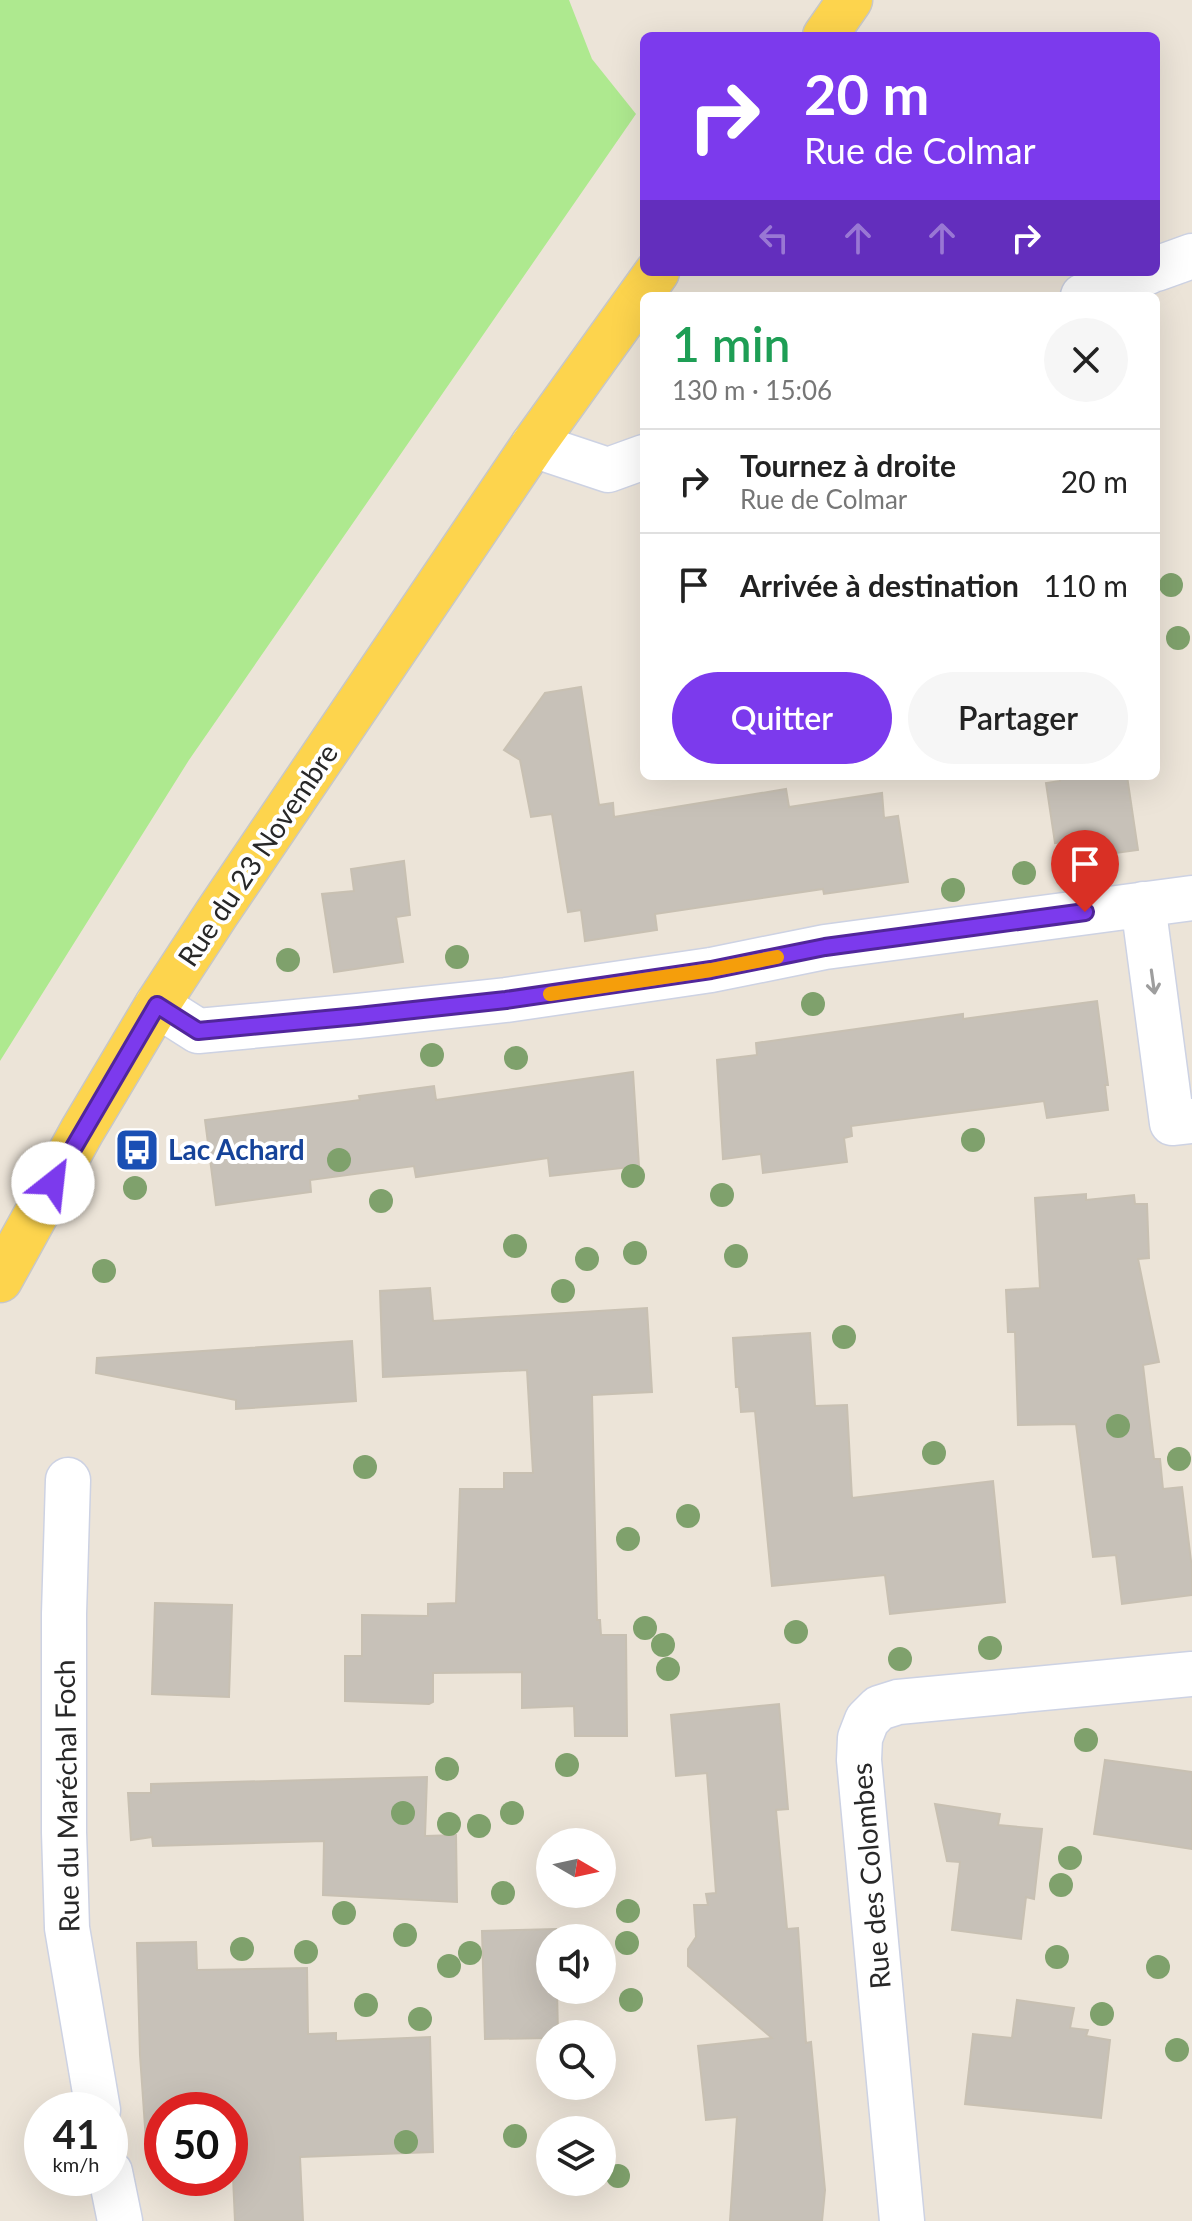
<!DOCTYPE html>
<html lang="fr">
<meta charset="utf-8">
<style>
:root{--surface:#fff;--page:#f6f6f6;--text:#222;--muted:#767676;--line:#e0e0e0;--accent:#7c3aed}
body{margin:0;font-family:Lato,sans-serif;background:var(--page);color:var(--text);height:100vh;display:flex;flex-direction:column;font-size:30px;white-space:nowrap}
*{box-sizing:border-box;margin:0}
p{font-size:26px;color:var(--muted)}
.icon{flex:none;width:44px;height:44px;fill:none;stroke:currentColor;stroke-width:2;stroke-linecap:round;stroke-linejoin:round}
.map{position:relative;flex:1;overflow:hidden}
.details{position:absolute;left:640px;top:292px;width:520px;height:488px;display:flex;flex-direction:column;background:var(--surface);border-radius:12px;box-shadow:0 8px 32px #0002}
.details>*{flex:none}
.guide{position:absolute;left:640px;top:32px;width:520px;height:244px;border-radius:12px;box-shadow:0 8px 32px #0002;background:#7c3aed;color:#fff;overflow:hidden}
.needle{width:52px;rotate:99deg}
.tools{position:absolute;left:536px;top:1828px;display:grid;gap:16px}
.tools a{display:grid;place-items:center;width:80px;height:80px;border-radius:50%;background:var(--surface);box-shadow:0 8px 32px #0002;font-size:40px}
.speed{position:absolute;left:24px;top:2092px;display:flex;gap:16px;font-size:40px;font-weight:700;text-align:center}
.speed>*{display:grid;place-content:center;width:104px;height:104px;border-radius:50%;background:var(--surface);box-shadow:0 8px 32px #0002;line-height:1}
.speed small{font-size:20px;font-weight:400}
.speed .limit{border:12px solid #d22;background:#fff;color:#111}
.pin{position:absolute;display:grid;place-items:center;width:68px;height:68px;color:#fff;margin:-82px -34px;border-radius:50% 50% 50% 0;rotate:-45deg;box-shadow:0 0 8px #0007}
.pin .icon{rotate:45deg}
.me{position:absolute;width:88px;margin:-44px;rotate:29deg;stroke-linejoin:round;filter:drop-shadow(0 0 6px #0008)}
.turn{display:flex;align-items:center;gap:28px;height:168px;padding:0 32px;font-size:36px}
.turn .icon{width:104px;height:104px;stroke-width:2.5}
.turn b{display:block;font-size:56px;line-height:68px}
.lanes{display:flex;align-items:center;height:76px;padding:0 32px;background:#0003;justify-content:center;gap:40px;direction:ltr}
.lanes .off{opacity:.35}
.round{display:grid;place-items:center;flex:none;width:84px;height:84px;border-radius:42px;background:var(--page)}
.summary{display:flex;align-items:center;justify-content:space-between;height:136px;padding:0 32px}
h1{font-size:48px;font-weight:600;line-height:60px;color:#1e9e55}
.button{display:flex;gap:16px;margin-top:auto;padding:16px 32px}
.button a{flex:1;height:92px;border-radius:48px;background:var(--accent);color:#fff;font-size:32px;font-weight:600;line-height:92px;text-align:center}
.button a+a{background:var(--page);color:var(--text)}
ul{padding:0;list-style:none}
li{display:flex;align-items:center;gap:24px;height:104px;padding:0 32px;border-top:2px solid var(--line)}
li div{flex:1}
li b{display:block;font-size:30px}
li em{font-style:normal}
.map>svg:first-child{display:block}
.green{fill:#aee98f}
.building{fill:#c7c1b8;stroke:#c8c0b2;stroke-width:2}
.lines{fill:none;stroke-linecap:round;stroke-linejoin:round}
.minor-casing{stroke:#cdd2e3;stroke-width:47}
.major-casing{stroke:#c7c7c7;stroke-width:47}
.minor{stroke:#fff;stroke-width:44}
.major{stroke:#fdd44d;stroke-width:44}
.tree{fill:#7fa16c}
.oneway{stroke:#9e9e9e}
.route-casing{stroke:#51269a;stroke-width:20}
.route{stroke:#7c3aed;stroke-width:14}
.slow{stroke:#f59e0b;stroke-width:14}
.labels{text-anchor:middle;stroke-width:8;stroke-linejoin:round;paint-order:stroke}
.street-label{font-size:28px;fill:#282828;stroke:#fff}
.transit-label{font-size:28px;font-weight:bold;fill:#164399;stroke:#fff;text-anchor:start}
</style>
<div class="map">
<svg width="1192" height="2221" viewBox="0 0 1192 2221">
<rect width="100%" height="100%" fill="#ece4d8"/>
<path class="green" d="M0,0H569L592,59L636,114L189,760L0,1061Z"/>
<path class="building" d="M581,687L599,805L613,803L614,817L786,789L789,807L882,793L884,818L898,816L908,882L824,894L823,889L655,914L657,930L585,941L581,910L568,912L552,814L531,817L520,760L504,750L545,693Z
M1060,776H1127L1138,850L1070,859L1068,841L1055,843L1046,783L1060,781Z
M404,861L410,915L396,917L403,962L334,972L322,894L354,891L351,869Z
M1097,1001L1108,1085H1105L1108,1110L1047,1118L1044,1101L851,1126L852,1136L844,1138L847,1162L763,1173L761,1154L723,1159L717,1060L757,1055L756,1043L963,1014V1019Z
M633,1072L639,1166L550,1176L548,1158L416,1177L414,1166L310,1180L311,1192L216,1205L205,1120L360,1100L359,1096L434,1086L436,1100Z
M1086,1194V1200L1134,1195L1135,1204H1147L1149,1258L1138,1259L1159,1362L1143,1365L1154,1459H1160L1163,1489L1182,1487L1192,1569V1595L1122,1604L1116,1555L1093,1557L1076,1424L1018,1425L1015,1332H1008L1006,1290L1040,1288L1035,1198Z
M430,1288L433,1321L647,1308L652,1392L592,1395L597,1620H600L601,1635H626L627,1736H575L574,1706L522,1708V1672L433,1673V1702L429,1704L345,1701V1656H362V1615L428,1616V1604L456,1603L460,1489H504V1473H533L527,1370L383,1377L380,1291Z
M810,1333L815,1406L847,1405L852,1498L993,1481L1005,1602L890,1614L885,1575L772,1586L755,1411L741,1412L739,1387H736L733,1338Z
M352,1341L356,1401L236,1409V1400L96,1373L97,1358Z
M155,1603L232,1605L229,1697L152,1694Z
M779,1704L788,1809L776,1810L787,1929L798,1928L806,2043L811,2042L825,2190L822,2221H730L737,2117L706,2120L698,2046L772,2038L688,1966V1949L696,1937L694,1905H708L706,1894L716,1893L707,1773L676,1776L671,1715Z
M1105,1760L1192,1772V1849L1094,1834Z
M427,1777L425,1836L456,1835L457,1902L323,1895L324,1841L153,1846L152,1837L131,1840L128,1793H151V1784Z
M935,1804L1000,1814L998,1825L1042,1829L1034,1899L1026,1897L1021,1939L952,1930L960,1862L947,1861Z
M556,1929V1938H550V1990H557L558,2034H550V2038L485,2039L482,1931Z
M196,1942L197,1970L307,1968L308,2034L336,2033V2041L430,2037L433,2152L300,2157L303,2221H235L230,2110H162V2155L147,2156L140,2055L137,1943Z
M1017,2000L1074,2008L1070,2028L1088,2030L1086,2036L1110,2040L1101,2118L965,2104L973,2034L1012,2038Z"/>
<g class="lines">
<g class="minor-casing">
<path id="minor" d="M1156,269L1192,256
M1083,296L1148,272
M533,445L608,470L644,457
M1143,904L1172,1123L1192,1121
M157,1005L198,1031L358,1016L506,1000L711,970L825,947L1192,898
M68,1480L64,1614V1832L67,1928L98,2110
M110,2172L120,2221
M902,2221L859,1760L860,1738L867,1720L879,1708L898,1702L1192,1674"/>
</g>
<g class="major-casing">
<path id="major" d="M825,36L850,0
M0,1280L82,1131L157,1005L217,913L533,445L657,272"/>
</g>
<use href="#minor" class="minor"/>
<use href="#major" class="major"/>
</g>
<g class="tree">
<circle cx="1171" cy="585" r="12"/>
<circle cx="1178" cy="638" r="12"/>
<circle cx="1024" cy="873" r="12"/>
<circle cx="953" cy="890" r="12"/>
<circle cx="457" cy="957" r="12"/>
<circle cx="288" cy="960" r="12"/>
<circle cx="813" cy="1004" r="12"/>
<circle cx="432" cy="1055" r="12"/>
<circle cx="516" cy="1058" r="12"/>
<circle cx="973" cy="1140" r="12"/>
<circle cx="339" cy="1160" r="12"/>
<circle cx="633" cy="1176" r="12"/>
<circle cx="135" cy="1188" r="12"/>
<circle cx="722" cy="1195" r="12"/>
<circle cx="381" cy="1201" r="12"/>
<circle cx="515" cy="1246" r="12"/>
<circle cx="635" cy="1253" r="12"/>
<circle cx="736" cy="1256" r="12"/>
<circle cx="587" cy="1259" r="12"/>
<circle cx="104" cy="1271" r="12"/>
<circle cx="563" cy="1291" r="12"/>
<circle cx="844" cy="1337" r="12"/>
<circle cx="1118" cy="1426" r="12"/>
<circle cx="934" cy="1453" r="12"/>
<circle cx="1179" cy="1459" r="12"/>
<circle cx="365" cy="1467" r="12"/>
<circle cx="688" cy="1516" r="12"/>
<circle cx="628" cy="1539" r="12"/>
<circle cx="645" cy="1628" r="12"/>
<circle cx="796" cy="1632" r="12"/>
<circle cx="663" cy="1645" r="12"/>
<circle cx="990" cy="1648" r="12"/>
<circle cx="900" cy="1659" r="12"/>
<circle cx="668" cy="1669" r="12"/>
<circle cx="1086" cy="1740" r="12"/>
<circle cx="567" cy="1765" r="12"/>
<circle cx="447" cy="1769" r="12"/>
<circle cx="403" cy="1813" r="12"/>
<circle cx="512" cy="1813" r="12"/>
<circle cx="449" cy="1824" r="12"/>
<circle cx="479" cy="1826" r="12"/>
<circle cx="1070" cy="1858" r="12"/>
<circle cx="1061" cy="1885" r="12"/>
<circle cx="503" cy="1893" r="12"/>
<circle cx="628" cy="1911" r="12"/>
<circle cx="344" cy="1913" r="12"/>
<circle cx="405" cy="1935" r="12"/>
<circle cx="627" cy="1943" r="12"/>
<circle cx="242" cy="1949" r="12"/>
<circle cx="306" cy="1952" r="12"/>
<circle cx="470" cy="1953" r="12"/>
<circle cx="1057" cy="1957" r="12"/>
<circle cx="449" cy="1966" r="12"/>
<circle cx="1158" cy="1967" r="12"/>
<circle cx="631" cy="2000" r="12"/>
<circle cx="366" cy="2005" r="12"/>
<circle cx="1102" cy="2014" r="12"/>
<circle cx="420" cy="2019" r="12"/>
<circle cx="1177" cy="2050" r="12"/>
<circle cx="515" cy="2136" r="12"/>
<circle cx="406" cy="2142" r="12"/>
<circle cx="618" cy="2176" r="12"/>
</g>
<defs><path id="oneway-shaft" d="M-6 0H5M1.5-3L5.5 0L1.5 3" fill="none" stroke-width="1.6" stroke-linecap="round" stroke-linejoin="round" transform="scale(2)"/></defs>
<use class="oneway" href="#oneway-shaft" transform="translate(1153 982) rotate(82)"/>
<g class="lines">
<g class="route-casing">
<path id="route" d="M53,1183L157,1005L198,1031L358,1016L506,1000L711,970L825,947L1085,912"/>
</g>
<use href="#route" class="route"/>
<path class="slow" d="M550,994L711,970L777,957"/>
</g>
<defs>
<g id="bus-square" transform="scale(2.3)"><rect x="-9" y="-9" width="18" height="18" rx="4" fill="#1a4fb4" stroke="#fff"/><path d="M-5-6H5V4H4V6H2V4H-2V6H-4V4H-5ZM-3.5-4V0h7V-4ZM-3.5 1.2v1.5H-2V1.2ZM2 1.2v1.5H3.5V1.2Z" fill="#fff"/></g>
</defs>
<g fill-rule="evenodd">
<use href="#bus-square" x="137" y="1150"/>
</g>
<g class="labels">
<g class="street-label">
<text transform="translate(258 855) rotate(-56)" y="10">Rue du 23 Novembre</text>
<text transform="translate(67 1796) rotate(-91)" y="10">Rue du Maréchal Foch</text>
<text transform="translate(871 1876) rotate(-95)" y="10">Rue des Colombes</text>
</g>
<g class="transit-label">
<text x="168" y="1160">Lac Achard</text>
</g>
</g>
</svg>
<div class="tools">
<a><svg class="needle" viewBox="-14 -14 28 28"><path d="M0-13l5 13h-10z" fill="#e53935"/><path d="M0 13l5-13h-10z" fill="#767676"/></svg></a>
<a><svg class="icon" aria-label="sound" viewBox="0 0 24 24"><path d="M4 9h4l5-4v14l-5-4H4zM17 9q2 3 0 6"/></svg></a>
<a><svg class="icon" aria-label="search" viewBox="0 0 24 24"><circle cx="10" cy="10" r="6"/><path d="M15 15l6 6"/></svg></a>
<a><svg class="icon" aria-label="layers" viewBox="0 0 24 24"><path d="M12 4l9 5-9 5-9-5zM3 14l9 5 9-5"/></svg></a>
</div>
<div class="speed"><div>41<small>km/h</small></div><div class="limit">50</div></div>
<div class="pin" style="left:1085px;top:912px;background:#d93025"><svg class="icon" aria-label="arrive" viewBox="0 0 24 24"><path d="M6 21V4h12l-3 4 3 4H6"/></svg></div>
<svg class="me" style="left:53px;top:1183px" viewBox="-20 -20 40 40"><circle r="19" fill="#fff"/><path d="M0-13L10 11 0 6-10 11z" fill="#7c3aed"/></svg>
<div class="guide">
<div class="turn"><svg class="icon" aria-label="right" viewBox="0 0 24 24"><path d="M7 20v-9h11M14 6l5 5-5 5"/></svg><div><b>20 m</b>Rue de Colmar</div></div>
<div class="lanes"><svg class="icon off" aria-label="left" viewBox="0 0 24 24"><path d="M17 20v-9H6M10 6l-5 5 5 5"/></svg><svg class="icon off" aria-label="ahead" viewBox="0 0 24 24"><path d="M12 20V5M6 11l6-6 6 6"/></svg><svg class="icon off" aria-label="ahead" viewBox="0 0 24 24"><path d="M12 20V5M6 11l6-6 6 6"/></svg><svg class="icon" aria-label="right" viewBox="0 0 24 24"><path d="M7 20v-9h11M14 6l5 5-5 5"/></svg></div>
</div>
<section class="details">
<div class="summary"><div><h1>1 min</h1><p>130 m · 15:06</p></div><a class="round"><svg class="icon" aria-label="close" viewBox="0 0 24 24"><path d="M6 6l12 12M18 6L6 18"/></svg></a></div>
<ul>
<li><svg class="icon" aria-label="right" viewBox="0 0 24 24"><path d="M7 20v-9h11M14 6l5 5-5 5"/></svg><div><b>Tournez à droite</b><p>Rue de Colmar</p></div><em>20 m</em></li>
<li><svg class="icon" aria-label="arrive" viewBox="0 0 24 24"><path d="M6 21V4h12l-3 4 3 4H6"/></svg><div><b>Arrivée à destination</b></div><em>110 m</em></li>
</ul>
<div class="button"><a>Quitter</a><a>Partager</a></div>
</section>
</div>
